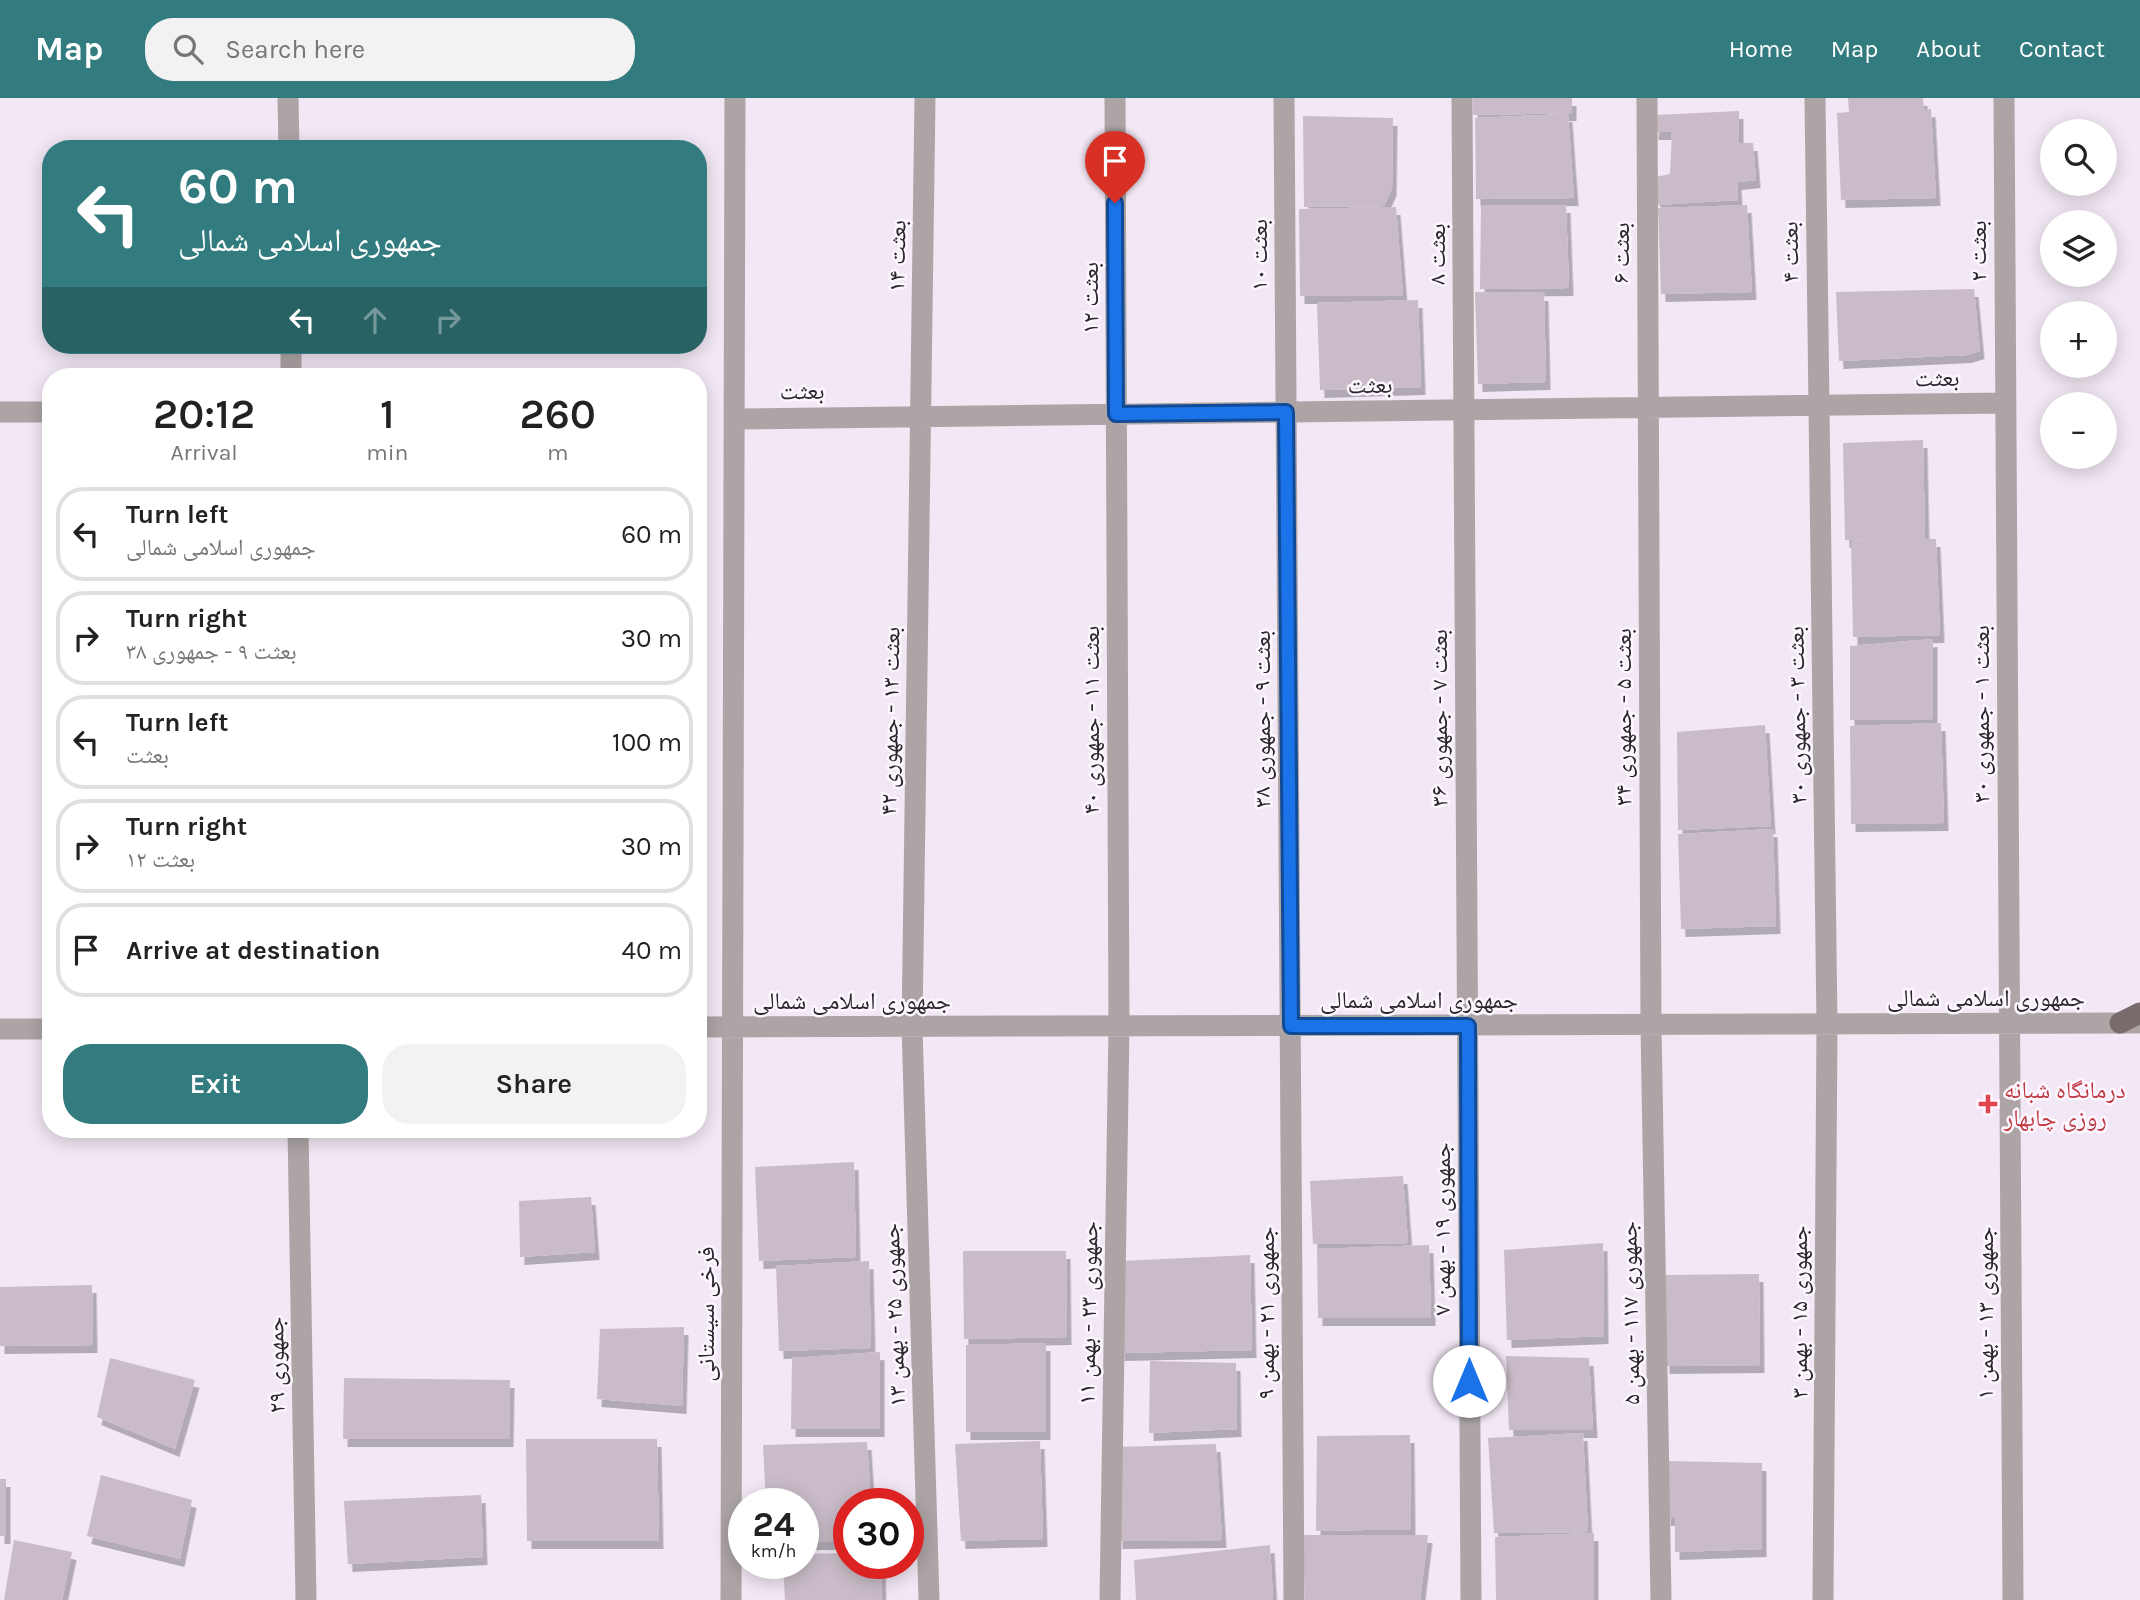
<!DOCTYPE html>
<meta charset="utf-8">
<style>
:root{--surface:#fff;--page:#f2f2f2;--text:#222;--muted:#767676;--line:#e0e0e0;--accent:#327b7f}
body{margin:0;font-family:Karla,"Noto Naskh Arabic",sans-serif;background:var(--page);color:var(--text);height:100vh;display:flex;flex-direction:column;font-size:26px;white-space:nowrap}
*{box-sizing:border-box;margin:0}
p{font-size:23px;color:var(--muted)}
.icon{flex:none;width:38px;height:38px;fill:none;stroke:currentColor;stroke-width:2;stroke-linecap:round;stroke-linejoin:round}
.map{position:relative;flex:1;overflow:hidden}
.details{position:absolute;left:42px;top:270px;width:665px;height:770px;display:flex;flex-direction:column;background:var(--surface);border-radius:28px;box-shadow:0 4px 18px #0003}
.details>*{flex:none}
.top-card{position:absolute;left:42px;top:42px;width:665px;height:214px;border-radius:28px;box-shadow:0 4px 18px #0003;background:#327b7f;color:#fff;overflow:hidden}
.controls{position:absolute;left:2040px;top:21px;display:grid;gap:14px}
.controls a{display:grid;place-items:center;width:77px;height:77px;border-radius:50%;background:var(--surface);box-shadow:0 4px 18px #0003;font-size:35px}
.speed{position:absolute;left:728px;top:1390px;display:flex;gap:14px;font-size:35px;font-weight:700;text-align:center}
.speed>*{display:grid;place-content:center;width:91px;height:91px;border-radius:50%;background:var(--surface);box-shadow:0 4px 18px #0003;line-height:1}
.speed small{font-size:18px;font-weight:400}
.speed .limit{border:10px solid #d22;background:#fff;color:#111}
.pin{position:absolute;display:grid;place-items:center;width:60px;height:60px;color:#fff;margin:-72px -30px;border-radius:50% 50% 50% 0;rotate:-45deg;box-shadow:0 0 7px #0007}
.pin .icon{rotate:45deg}
.me{position:absolute;width:77px;margin:-38px;rotate:0deg;stroke-linejoin:round;filter:drop-shadow(0 0 5px #0008)}
.turn{display:flex;align-items:center;gap:24px;height:147px;padding:0 21px;font-size:32px}
.turn .icon{width:91px;height:91px;stroke-width:2.5}
.turn b{display:block;font-size:49px;line-height:60px}
.lanes{display:flex;align-items:center;height:66px;padding:0 21px;background:#0003;justify-content:center;gap:35px;direction:ltr}
.lanes .off{opacity:.35}
.eta{display:flex;justify-content:space-evenly;align-items:center;height:119px;text-align:center}
.eta b{font-size:42px;font-weight:600;line-height:49px}
.button{display:flex;gap:14px;margin-top:auto;padding:14px 21px}
.button a{flex:1;height:80px;border-radius:28px;background:var(--accent);color:#fff;font-size:28px;font-weight:600;line-height:80px;text-align:center}
.button a+a{background:var(--page);color:var(--text)}
ul{padding:0;list-style:none}
li{display:flex;align-items:center;gap:21px;height:94px;margin:0 14px 10px;padding:0 7px;border:4px solid var(--line);border-radius:28px}
li div{flex:1}
li b{display:block;font-size:26px}
li em{font-style:normal}
header{display:flex;align-items:center;gap:42px;box-sizing:border-box;height:98px;padding:0 35px;background:var(--accent);color:#fff}
header strong{font-size:33px}
nav{display:flex;gap:38px;margin-inline-start:auto;font-size:24px}
.search{width:490px;height:63px;background:var(--page);display:flex;align-items:center;gap:18px;box-sizing:border-box;padding:0 24px;border-radius:28px;color:var(--muted);font-size:26px}
.map>svg:first-child{display:block}
.building{fill:#c9bcc8;filter:url(#shadow)}
.lines{fill:none;stroke-linecap:round;stroke-linejoin:round}
.minor{stroke:#ada5a5;stroke-width:21}
.major{stroke:#796a6b;stroke-width:21}
.route-casing{stroke:#114b97;stroke-width:18}
.route{stroke:#1a73e8;stroke-width:12}
.health-dot{fill:#e0444e;stroke:#fdf6fe;stroke-width:2.5}
.labels{text-anchor:middle;stroke-width:5;stroke-linejoin:round;paint-order:stroke}
.street-label{font-size:24px;fill:#2a262b;stroke:#fdf6fe}
.health-label{font-size:24px;fill:#be3a42;stroke:#fdf6fe;text-anchor:start}
</style>
<header>
<strong>Map</strong>
<div class="search"><svg class="icon" aria-label="search" viewBox="0 0 24 24"><circle cx="10" cy="10" r="6"/><path d="M15 15l6 6"/></svg>Search here</div>
<nav><a>Home</a><a>Map</a><a>About</a><a>Contact</a></nav>
</header>
<div class="map">
<svg width="2140" height="1502" viewBox="0 0 2140 1502">
<defs>
<filter id="shadow"><feDropShadow dx="4.5" dy="8" stdDeviation="0" flood-color="#0004"/></filter>
</defs>
<rect width="100%" height="100%" fill="#f2e7f4"/>
<path class="building" d="M1473,0H1572V15L1473,17Z
M1848,0H1923L1924,12L1931,11L1936,100L1841,102L1837,15L1849,14Z
M1739,13V45H1753L1756,82L1737,84L1738,102L1656,107L1655,79L1670,76L1672,34H1654L1655,17Z
M1568,16L1574,100L1476,101L1475,20Z
M1303,18L1393,20L1392,90L1384,108L1304,109Z
M1481,107H1566L1569,190L1480,191Z
M1747,107L1752,194L1661,196L1658,110Z
M1396,109L1403,198H1300L1299,111Z
M1974,191L1980,253L1967,257L1839,263L1836,194Z
M1475,194L1544,195L1546,284L1478,286Z
M1418,202L1421,289L1320,292L1317,205Z
M1923,342L1925,441H1936L1940,537L1853,539L1851,443L1884,441L1845,442L1843,345Z
M1933,541V621L1850,622V548Z
M1941,625L1944,725L1851,726L1850,628Z
M1765,627L1771,728L1678,732L1677,634Z
M1773,731L1776,828L1681,831L1678,736Z
M854,1064L856,1159L759,1163L755,1069Z
M1403,1078L1408,1145L1313,1146L1310,1083Z
M591,1099L595,1154L520,1159L519,1103Z
M1603,1145L1604,1238L1507,1242L1504,1152Z
M1429,1147L1431,1220H1318L1317,1151Z
M963,1153H1066L1067,1239L964,1241Z
M1250,1157L1252,1252L1120,1255L1121,1163Z
M869,1163L871,1250L779,1253L776,1168Z
M1759,1176L1760,1267L1665,1268V1177Z
M92,1187L93,1247L0,1248V1189Z
M684,1229L682,1308L597,1301L600,1231Z
M1046,1245V1334H966V1247Z
M880,1254V1331H791L792,1260Z
M1506,1258L1589,1260L1593,1332H1509Z
M110,1260L195,1282L175,1351L97,1319Z
M1150,1263L1236,1265L1237,1331L1149,1335Z
M344,1280L510,1282L509,1341H343Z
M1583,1335L1588,1434L1494,1435L1488,1340Z
M1410,1337L1411,1431L1316,1433L1317,1338Z
M526,1341H657L659,1443H527Z
M1040,1343L1043,1441L961,1443L955,1346Z
M867,1344L871,1405H849V1444H803V1405H766L763,1347Z
M1216,1346L1222,1442L1118,1443L1117,1349Z
M1667,1363L1762,1365V1451L1675,1454V1420H1666Z
M101,1377L192,1402L180,1461L87,1438Z
M0,1381H6V1438H0Z
M481,1397L483,1459L348,1466L344,1403Z
M1594,1435V1502H1496L1495,1439Z
M1303,1437H1428L1420,1502H1305Z
M14,1442L72,1454L62,1502H4Z
M1270,1447L1273,1502H1136L1134,1462Z
M849,1455V1465H881L882,1502H785L783,1465H803V1456Z"/>
<g class="lines">
<path class="minor" d="M288,0L289,51
M925,0L912,929L929,1502
M1284,0L1294,1502
M1462,0L1471,1502
M1647,0L1651,928L1661,1502
M1815,0L1827,927L1823,1502
M2004,0L2013,1502
M291,247V278
M0,314H51
M735,321L2005,305
M698,929L2138,925
M0,931H51
M298,1031L306,1502
M731,1502L735,0
M1110,1502L1119,929L1115,0"/>
<path class="major" d="M2120,925L2140,915"/>
</g>
<g class="lines">
<g class="route-casing">
<path id="route" d="M1115,105L1116,316L1286,314L1291,928H1468L1469,1283"/>
</g>
<use href="#route" class="route"/>
</g>
<path class="health-dot" d="M1984.5 995.5h7v7h7v7h-7v7h-7v-7h-7v-7h7z"/>
<g class="labels">
<g class="street-label">
<text transform="translate(1978 153) rotate(-90)" y="8">بعثت ۲</text>
<text transform="translate(1790 154) rotate(-91)" y="8">بعثت ۴</text>
<text transform="translate(1621 155) rotate(-90)" y="8">بعثت ۶</text>
<text transform="translate(1437 156) rotate(-90)" y="8">بعثت ۸</text>
<text transform="translate(1259 157) rotate(-90)" y="8">بعثت ۱۰</text>
<text transform="translate(897 158) rotate(-89)" y="8">بعثت ۱۴</text>
<text transform="translate(1090 200) rotate(-90)" y="8">بعثت ۱۲</text>
<text transform="translate(1937 280) rotate(-1)" y="8">بعثت</text>
<text transform="translate(1370 287) rotate(-1)" y="8">بعثت</text>
<text transform="translate(802 293) rotate(-1)" y="8">بعثت</text>
<text transform="translate(1981 616) rotate(-90)" y="8">بعثت ۱ - جمهوری ۳۰</text>
<text transform="translate(1797 617) rotate(-91)" y="8">بعثت ۳ - جمهوری ۳۰</text>
<text transform="translate(1623 619) rotate(-90)" y="8">بعثت ۵ - جمهوری ۳۴</text>
<text transform="translate(1439 620) rotate(-90)" y="8">بعثت ۷ - جمهوری ۳۶</text>
<text transform="translate(1262 621) rotate(-90)" y="8">بعثت ۹ - جمهوری ۳۸</text>
<text transform="translate(1091 622) rotate(-90)" y="8">بعثت ۱۱ - جمهوری ۴۰</text>
<text transform="translate(890 623) rotate(-89)" y="8">بعثت ۱۳ - جمهوری ۴۲</text>
<text x="1986" y="908">جمهوری اسلامی شمالی</text>
<text x="1419" y="910">جمهوری اسلامی شمالی</text>
<text x="852" y="911">جمهوری اسلامی شمالی</text>
<text transform="translate(1442 1131) rotate(-90)" y="8">جمهوری ۱۹ - بهمن ۷</text>
<text transform="translate(1799 1214) rotate(-90)" y="8">جمهوری ۱۵ - بهمن ۳</text>
<text transform="translate(1088 1215) rotate(-89)" y="8">جمهوری ۲۳ - بهمن ۱۱</text>
<text transform="translate(1266 1215) rotate(-90)" y="8">جمهوری ۲۱ - بهمن ۹</text>
<text transform="translate(1630 1215) rotate(-91)" y="8">جمهوری ۱۱۷ - بهمن ۵</text>
<text transform="translate(1985 1215) rotate(-90)" y="8">جمهوری ۱۳ - بهمن ۱</text>
<text transform="translate(706 1216) rotate(-90)" y="8">فرخی سیستانی</text>
<text transform="translate(894 1217) rotate(-92)" y="8">جمهوری ۲۵ - بهمن ۱۳</text>
<text transform="translate(276 1267) rotate(-91)" y="8">جمهوری ۲۹</text>
</g>
<g class="health-label">
<text x="2004" y="1000">درمانگاه شبانه<tspan x="2004" dy="28">روزی چابهار</tspan></text>
</g>
</g>
</svg>
<div class="controls">
<a><svg class="icon" aria-label="search" viewBox="0 0 24 24"><circle cx="10" cy="10" r="6"/><path d="M15 15l6 6"/></svg></a>
<a><svg class="icon" aria-label="layers" viewBox="0 0 24 24"><path d="M12 4l9 5-9 5-9-5zM3 14l9 5 9-5"/></svg></a>
<a>+</a>
<a>−</a>
</div>
<div class="speed"><div>24<small>km/h</small></div><div class="limit">30</div></div>
<div class="pin" style="left:1115px;top:105px;background:#d93025"><svg class="icon" aria-label="arrive" viewBox="0 0 24 24"><path d="M6 21V4h12l-3 4 3 4H6"/></svg></div>
<svg class="me" style="left:1469px;top:1283px" viewBox="-20 -20 40 40"><circle r="19" fill="#fff"/><path d="M0-13L10 11 0 6-10 11z" fill="#1a73e8"/></svg>
<div class="top-card">
<div class="turn"><svg class="icon" aria-label="left" viewBox="0 0 24 24"><path d="M17 20v-9H6M10 6l-5 5 5 5"/></svg><div><b>60 m</b>جمهوری اسلامی شمالی</div></div>
<div class="lanes"><svg class="icon" aria-label="left" viewBox="0 0 24 24"><path d="M17 20v-9H6M10 6l-5 5 5 5"/></svg><svg class="icon off" aria-label="ahead" viewBox="0 0 24 24"><path d="M12 20V5M6 11l6-6 6 6"/></svg><svg class="icon off" aria-label="right" viewBox="0 0 24 24"><path d="M7 20v-9h11M14 6l5 5-5 5"/></svg></div>
</div>
<section class="details">
<div class="eta">
<div><b>20:12</b><p>Arrival</p></div>
<div><b>1</b><p>min</p></div>
<div><b>260</b><p>m</p></div>
</div>
<ul>
<li><svg class="icon" aria-label="left" viewBox="0 0 24 24"><path d="M17 20v-9H6M10 6l-5 5 5 5"/></svg><div><b>Turn left</b><p>جمهوری اسلامی شمالی</p></div><em>60 m</em></li>
<li><svg class="icon" aria-label="right" viewBox="0 0 24 24"><path d="M7 20v-9h11M14 6l5 5-5 5"/></svg><div><b>Turn right</b><p>بعثت ۹ - جمهوری ۳۸</p></div><em>30 m</em></li>
<li><svg class="icon" aria-label="left" viewBox="0 0 24 24"><path d="M17 20v-9H6M10 6l-5 5 5 5"/></svg><div><b>Turn left</b><p>بعثت</p></div><em>100 m</em></li>
<li><svg class="icon" aria-label="right" viewBox="0 0 24 24"><path d="M7 20v-9h11M14 6l5 5-5 5"/></svg><div><b>Turn right</b><p>بعثت ۱۲</p></div><em>30 m</em></li>
<li><svg class="icon" aria-label="arrive" viewBox="0 0 24 24"><path d="M6 21V4h12l-3 4 3 4H6"/></svg><div><b>Arrive at destination</b></div><em>40 m</em></li>
</ul>
<div class="button"><a>Exit</a><a>Share</a></div>
</section>
</div>
